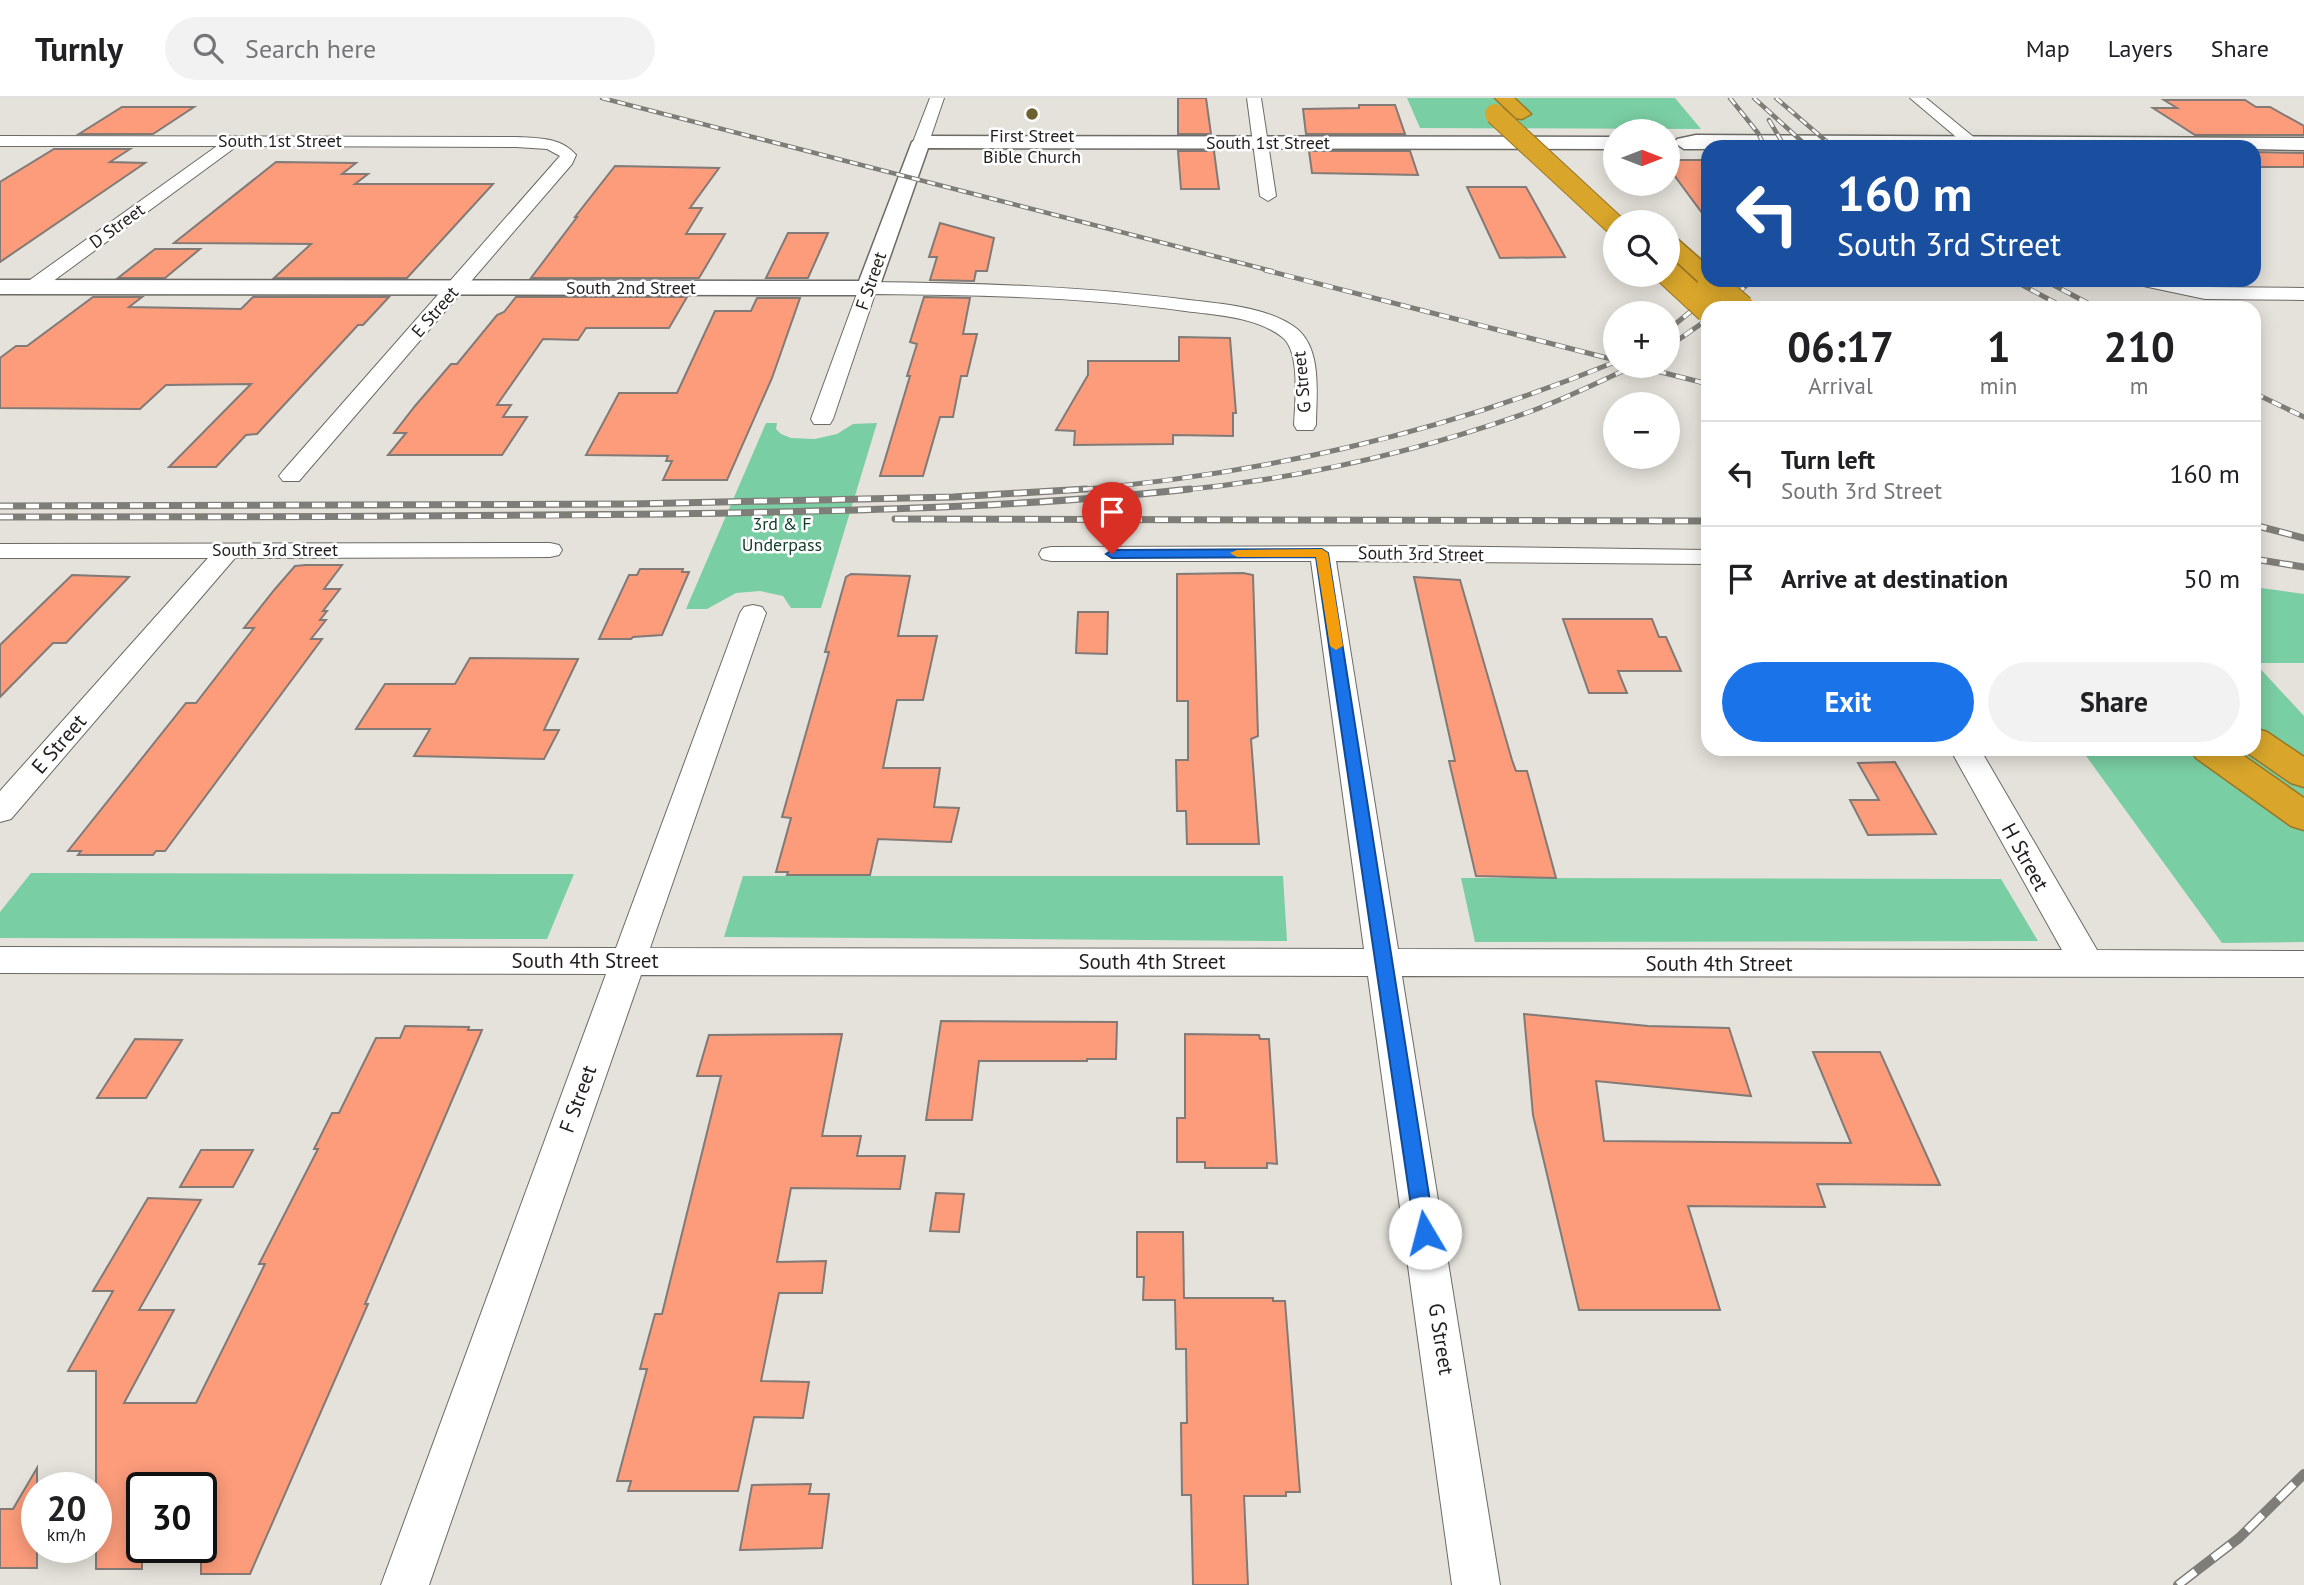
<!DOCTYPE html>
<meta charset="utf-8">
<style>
:root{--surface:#fff;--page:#f2f2f2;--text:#202124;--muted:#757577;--line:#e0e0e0;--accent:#1a73e8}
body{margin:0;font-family:"PT Sans",sans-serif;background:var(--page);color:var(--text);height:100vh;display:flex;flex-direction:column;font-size:26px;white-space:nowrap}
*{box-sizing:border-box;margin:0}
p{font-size:23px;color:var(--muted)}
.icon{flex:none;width:38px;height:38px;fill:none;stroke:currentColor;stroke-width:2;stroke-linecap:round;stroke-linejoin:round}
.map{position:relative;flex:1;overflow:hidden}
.side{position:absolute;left:1701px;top:203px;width:560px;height:455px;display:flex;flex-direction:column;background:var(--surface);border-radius:21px;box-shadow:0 4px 18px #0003}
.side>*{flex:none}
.banner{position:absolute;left:1701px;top:42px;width:560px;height:147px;border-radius:21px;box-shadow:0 4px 18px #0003;background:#1a4fa0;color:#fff;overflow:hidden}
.needle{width:46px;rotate:90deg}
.controls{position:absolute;left:1603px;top:21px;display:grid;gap:14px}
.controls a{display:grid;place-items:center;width:77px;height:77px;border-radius:50%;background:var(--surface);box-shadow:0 4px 18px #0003;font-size:35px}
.speed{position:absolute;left:21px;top:1374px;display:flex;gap:14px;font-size:35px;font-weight:700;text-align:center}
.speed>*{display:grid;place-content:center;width:91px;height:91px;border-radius:50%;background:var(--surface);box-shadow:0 4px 18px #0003;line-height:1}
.speed small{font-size:18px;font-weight:400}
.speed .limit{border:4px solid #111;border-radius:10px;background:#fff;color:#111}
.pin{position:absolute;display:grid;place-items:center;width:60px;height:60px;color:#fff;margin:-72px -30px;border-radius:50% 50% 50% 0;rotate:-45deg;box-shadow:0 0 7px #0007}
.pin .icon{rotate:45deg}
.me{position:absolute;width:77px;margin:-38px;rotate:352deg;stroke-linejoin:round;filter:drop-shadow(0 0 5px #0008)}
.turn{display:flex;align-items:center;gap:24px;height:147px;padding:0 21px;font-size:32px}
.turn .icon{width:91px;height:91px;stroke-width:2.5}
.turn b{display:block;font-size:49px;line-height:60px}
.eta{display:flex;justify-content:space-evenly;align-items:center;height:119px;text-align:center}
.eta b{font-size:42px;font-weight:600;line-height:49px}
.button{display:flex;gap:14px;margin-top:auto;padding:14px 21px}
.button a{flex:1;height:80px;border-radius:42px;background:var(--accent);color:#fff;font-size:28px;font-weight:600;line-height:80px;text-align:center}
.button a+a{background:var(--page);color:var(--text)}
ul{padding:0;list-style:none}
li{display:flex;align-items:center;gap:21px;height:105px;padding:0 21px;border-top:2px solid var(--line)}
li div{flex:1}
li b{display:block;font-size:26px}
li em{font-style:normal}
header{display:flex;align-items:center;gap:42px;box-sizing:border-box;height:98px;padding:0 35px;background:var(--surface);border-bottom:2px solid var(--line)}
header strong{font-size:33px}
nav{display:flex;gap:38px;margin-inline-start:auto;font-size:24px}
.search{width:490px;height:63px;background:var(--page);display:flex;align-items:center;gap:18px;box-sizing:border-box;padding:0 24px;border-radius:38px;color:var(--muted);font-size:26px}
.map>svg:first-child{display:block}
.green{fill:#7acea3}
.building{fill:#fc9c7b;stroke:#817a77;stroke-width:2}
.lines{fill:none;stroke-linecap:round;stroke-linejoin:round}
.street-casing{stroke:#6c6a64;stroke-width:2}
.secondary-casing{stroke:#6c6a64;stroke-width:3}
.highway-casing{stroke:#987726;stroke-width:3}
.street{fill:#fff;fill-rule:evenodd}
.secondary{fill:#fff;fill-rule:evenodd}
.highway{fill:#d9a62b;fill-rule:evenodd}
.rail-far3-casing{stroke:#7f7d78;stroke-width:4.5}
.rail-far2-casing{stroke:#7f7d78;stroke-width:5}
.rail-far1-casing{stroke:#7f7d78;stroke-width:7}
.rail-casing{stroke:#7f7d78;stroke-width:10}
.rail-far3{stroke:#fff;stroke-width:2.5;stroke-dasharray:8;stroke-linecap:butt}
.rail-far2{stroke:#fff;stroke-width:3.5;stroke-dasharray:10;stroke-linecap:butt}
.rail-far1{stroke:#fff;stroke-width:4.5;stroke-dasharray:13;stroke-linecap:butt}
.rail{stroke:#fff;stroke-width:7;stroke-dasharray:22;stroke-linecap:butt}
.highway-bridge-far1-casing{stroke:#987726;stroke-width:22;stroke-linecap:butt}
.highway-bridge-casing{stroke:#987726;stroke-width:27;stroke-linecap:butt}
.highway-bridge-far1{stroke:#d9a62b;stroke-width:20}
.highway-bridge{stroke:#d9a62b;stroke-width:25}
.route{fill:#1a73e8;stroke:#114b97;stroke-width:2}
.slow{fill:#f59e0b}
.poi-dot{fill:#6d622f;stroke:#fff;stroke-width:2.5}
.labels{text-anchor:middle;stroke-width:5;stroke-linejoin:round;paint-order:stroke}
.far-poi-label{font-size:18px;fill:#201f1c;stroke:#fff}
.far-street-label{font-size:18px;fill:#201f1c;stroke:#fff}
.far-park-label{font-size:18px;fill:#13402b;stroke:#fff}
.street-label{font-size:21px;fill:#201f1c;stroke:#fff}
</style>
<header>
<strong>Turnly</strong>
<div class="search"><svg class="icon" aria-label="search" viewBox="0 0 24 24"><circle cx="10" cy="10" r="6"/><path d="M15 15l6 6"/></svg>Search here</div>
<nav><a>Map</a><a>Layers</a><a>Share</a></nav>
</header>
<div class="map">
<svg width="2304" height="1487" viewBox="0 0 2304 1487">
<rect width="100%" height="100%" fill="#e5e2db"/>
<path class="green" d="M1407,0H1675L1701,31L1420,30Z
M766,325H777L776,331L781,336L791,340L815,341L837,336L853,326L877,325L821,510H791L783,498L760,493L736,495L707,511H686Z
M2254,489L2304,496V565H2255L2304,618V844L2222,845L2081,651H2254Z
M31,775L574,776L547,841L0,840V814Z
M743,778H1283L1287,843L724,839Z
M1461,780L2001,781L2038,843L1475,844Z"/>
<path class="building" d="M1178,0H1206L1211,36H1178Z
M2164,2H2245L2256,9H2270L2304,28V37H2195L2153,10H2177Z
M1359,7H1395L1405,36H1306L1303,11L1359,10Z
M122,9H194L153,36H79Z
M54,51H130L110,64L145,65L0,164V84Z
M1178,53H1214L1219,91H1181Z
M1309,53H1410L1418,77L1312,75Z
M2254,54L2304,55V69H2254Z
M1668,62H1708V123L1668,69Z
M276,64L356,65L342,76H368L355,86H493L407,180H274L311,146L174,145Z
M615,68L719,70L690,110H702L686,136H725L699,180H531L577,119H575Z
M1467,89H1526L1565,159L1500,160Z
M940,125L994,140L987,173H976L974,183L930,182L937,159H929Z
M788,135H828L808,180H766Z
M155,151H200L165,180H118Z
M93,199H142L129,209L241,211L253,199H389L363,227H358L257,336L246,337L216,369H169L251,286L166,287L140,311L0,310V260L16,248H27Z
M516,199H687L669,230H586L578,242L543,241L497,307H511L503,319H527L502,357H388L406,335H394L415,308L451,266H457L497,217L504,214Z
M924,199L970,200L963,236H977L967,278H961L953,319H940L923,378H880L910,278H907L917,246L910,244Z
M757,200H800L772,280L727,382H663L672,363H666L668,358L586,357L619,295H677L715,213H751Z
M1179,239L1230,240L1236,315H1233V338L1173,337V346L1074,347L1075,333L1056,332L1088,277V263H1179Z
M306,467H342L324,491H340L323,513H327L320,522H326L311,541H322L165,753H156L153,757H78L81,753H68L186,605H196L254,530H244L275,491L295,468Z
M640,471H683L682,474H689L662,537L633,539L631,541H599L629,477H637Z
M1243,475L1253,477L1258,638L1251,641L1259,746H1187L1186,713H1177L1176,662H1188V603H1177V476Z
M851,476L910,478L898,538H937L923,602H897L883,670H940L934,709L959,710L951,744L878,741L870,777H787L788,774H776L791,720L782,719L829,554H825L846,479Z
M72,477L129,479L66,545H53L0,599V547Z
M1414,479L1460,482L1512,662L1516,673H1527L1556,780L1476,778L1449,663H1455Z
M1078,514H1108L1107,556L1076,555Z
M1563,521H1652L1659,539H1666L1681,573H1618L1627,595H1589Z
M470,560L578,561L544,632H559L544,661L414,658L430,631H356L385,586H455Z
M1895,664L1936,736L1868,737L1850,702H1879L1858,665Z
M1524,916L1648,928L1729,930L1751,998L1596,983L1604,1043L1851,1045L1813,954H1880L1940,1087L1817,1086L1825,1109L1688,1108L1720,1212H1579L1533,1017Z
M941,923L1117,924L1116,961H1087V963H979L972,1022H926Z
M405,928L469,929L468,932H482L365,1206H368L250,1476H201V1390H142V1471H96V1273H68L113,1193H93L148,1100L201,1102L139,1212H174L124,1305H196L265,1166H259L318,1051H314L332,1015H339L376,940H400Z
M842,936L822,1038H861L857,1058H905L900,1091L791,1090L777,1164L826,1163L822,1195H779L761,1283L809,1284L803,1320L754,1319L738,1393H628L631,1383H617L647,1271H640L655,1216H662L721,978H697L709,937Z
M1185,936L1259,937L1260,941H1269L1277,1066L1267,1065V1070H1205V1064H1177V1020H1185Z
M135,941L182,942L146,1000H97Z
M201,1052H253L233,1089H180Z
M936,1095L964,1096L959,1134L930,1133Z
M1137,1134H1183L1184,1200H1273V1203H1285L1300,1394H1286V1398H1244L1248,1487H1193L1191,1397H1182L1181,1325H1187L1186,1251H1176L1175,1202H1143L1144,1179H1137Z
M37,1370V1470H0V1411H13Z
M811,1386L809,1396H829L822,1450L740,1452L752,1387Z"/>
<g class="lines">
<g class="street-casing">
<path id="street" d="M930,0H944L929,44L921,49L913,44Z
M1247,0H1261L1276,98L1268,103L1260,98Z
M1910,0H1926L1982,46L1980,49H1968Z
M0,38L516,39C537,40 561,39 576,57L572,66L299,383H283L279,378L283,373L560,58L547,51L516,49L237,48L41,192L34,194L25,188L27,184L217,48H0Z
M2132,182H2169L2205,189L2304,190V202L2205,201L2134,186Z
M868,184C975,185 1082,188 1189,202C1222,206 1268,209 1296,230C1323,251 1316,298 1316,327L1313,332H1297L1294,327C1295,306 1301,253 1282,239C1257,219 1216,217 1185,213C1083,199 979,197 875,196L833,321L830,326H814L811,321L859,190Z
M550,445L559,447L562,452L559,457L550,459L235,460L11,721L0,724V693L208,460H0V446Z
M1415,448L1708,452V466L1336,463L1398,851L2062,852L1950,651H1980L2097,852L2304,853V879L1402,878L1500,1487H1452L1368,878L641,877L429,1487H381L606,876L0,875V849L616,850L740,515L744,509L753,507L762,509L766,515L650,850L1364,851L1311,463H1051L1042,461L1039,456L1042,451L1051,449Z"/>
</g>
<g class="secondary-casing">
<path id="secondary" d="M1696,37L2304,40V52L2254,51V49L1684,51L1675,45L1677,41Z
M921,38L1615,39V51L928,50L879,190L876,195L868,197L0,196V182L859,183L912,44Z"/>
</g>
<g class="highway-casing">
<path id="highway" d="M1495,0H1514L1531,16L1522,21L1516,20Z
M1668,138L1676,140L1708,168V182H1718L1716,185H1700L1668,156Z
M2254,630L2267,634L2304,659V689L2291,685L2242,651H2254Z
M2191,651H2234L2304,700V732L2291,728L2196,660Z"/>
</g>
<use href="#street" class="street"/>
<use href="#secondary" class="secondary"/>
<use href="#highway" class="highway"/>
<g class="rail-far3-casing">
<path id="rail-far3" d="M602,0L1272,173
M1730,0L1758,35L1765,49
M1754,0L1808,49
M1776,0L1833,49
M1769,22L1785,49"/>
</g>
<g class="rail-far2-casing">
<path id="rail-far2" d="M1265,172L1615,262
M2013,182L2065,210
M2044,182L2097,210
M1722,210L1752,182
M1668,232L1729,182
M1668,249L1708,221
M1637,268L1708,286
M2254,295L2304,319
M1063,393C1256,378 1436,337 1615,264
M1173,393C1292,382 1413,355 1526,315C1563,302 1598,284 1634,268"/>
</g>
<g class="rail-far1-casing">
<path id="rail-far1" d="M0,408L632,406L953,399L1086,391
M0,419C223,419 447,419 670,416C844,413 1018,410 1190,391
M895,421L1708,423
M2254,427L2304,440
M2254,461L2304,469"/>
</g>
<g class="rail-casing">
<path id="rail" d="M2178,1487L2239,1440L2304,1376"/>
</g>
<use href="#rail-far3" class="rail-far3"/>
<use href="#rail-far2" class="rail-far2"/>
<use href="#rail-far1" class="rail-far1"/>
<use href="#rail" class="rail"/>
<g class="highway-bridge-far1-casing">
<path id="highway-bridge-far1" d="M1495,16L1615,127"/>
</g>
<g class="highway-bridge-casing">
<path id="highway-bridge" d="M1668,175L1708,212
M1710,182L1742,210"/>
</g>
<use href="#highway-bridge-far1" class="highway-bridge-far1"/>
<use href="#highway-bridge" class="highway-bridge"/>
</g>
<path class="route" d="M1322,451L1328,455L1435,1135L1432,1142L1425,1144L1418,1142L1415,1135L1316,459L1112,460L1106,456L1112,452Z"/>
<path class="slow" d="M1322,451L1328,455L1343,548L1336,552L1330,548L1316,459H1237L1230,455L1237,452Z"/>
<circle class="poi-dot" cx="1032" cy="16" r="7"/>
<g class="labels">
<g class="far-poi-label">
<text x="1032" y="44">First Street<tspan x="1032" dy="21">Bible Church</tspan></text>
</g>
<g class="far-street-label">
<text x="280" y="49">South 1st Street</text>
<text x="1268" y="51">South 1st Street</text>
<text transform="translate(117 128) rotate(-36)" y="6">D Street</text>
<text transform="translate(871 183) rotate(-71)" y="6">F Street</text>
<text x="631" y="196">South 2nd Street</text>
<text transform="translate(435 214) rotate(-49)" y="6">E Street</text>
<text transform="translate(1302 284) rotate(-95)" y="6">G Street</text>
<text x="275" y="458">South 3rd Street</text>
<text transform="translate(1421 456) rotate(1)" y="6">South 3rd Street</text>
</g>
<g class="far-park-label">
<text x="782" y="432">3rd &amp; F<tspan x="782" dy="21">Underpass</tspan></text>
</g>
<g class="street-label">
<text transform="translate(59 646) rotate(-49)" y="7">E Street</text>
<text transform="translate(2025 759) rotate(61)" y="7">H Street</text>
<text x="585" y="870">South 4th Street</text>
<text x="1152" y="871">South 4th Street</text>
<text x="1719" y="873">South 4th Street</text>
<text transform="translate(578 1001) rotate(-70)" y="7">F Street</text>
<text transform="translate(1441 1241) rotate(81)" y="7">G Street</text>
</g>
</g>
</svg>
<div class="controls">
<a><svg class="needle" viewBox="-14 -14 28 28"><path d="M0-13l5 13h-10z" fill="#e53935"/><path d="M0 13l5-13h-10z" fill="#757577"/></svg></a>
<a><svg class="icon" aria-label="search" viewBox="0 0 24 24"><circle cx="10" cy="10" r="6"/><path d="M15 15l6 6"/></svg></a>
<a>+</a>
<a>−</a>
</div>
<div class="speed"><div>20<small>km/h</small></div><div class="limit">30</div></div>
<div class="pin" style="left:1112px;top:456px;background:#d93025"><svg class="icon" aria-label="arrive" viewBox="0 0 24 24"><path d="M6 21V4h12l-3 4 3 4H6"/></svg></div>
<svg class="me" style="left:1425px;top:1135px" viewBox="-20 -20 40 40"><circle r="19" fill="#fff"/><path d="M0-13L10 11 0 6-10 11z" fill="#1a73e8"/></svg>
<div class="banner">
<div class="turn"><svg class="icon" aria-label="left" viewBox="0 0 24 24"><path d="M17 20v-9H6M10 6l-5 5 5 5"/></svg><div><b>160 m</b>South 3rd Street</div></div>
</div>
<section class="side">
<div class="eta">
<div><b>06:17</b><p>Arrival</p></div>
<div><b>1</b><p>min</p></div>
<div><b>210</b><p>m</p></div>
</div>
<ul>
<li><svg class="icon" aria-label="left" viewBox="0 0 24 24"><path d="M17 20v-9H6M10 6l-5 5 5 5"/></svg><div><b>Turn left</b><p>South 3rd Street</p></div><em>160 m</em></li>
<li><svg class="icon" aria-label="arrive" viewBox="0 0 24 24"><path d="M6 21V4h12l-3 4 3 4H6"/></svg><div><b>Arrive at destination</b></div><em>50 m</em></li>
</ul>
<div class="button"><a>Exit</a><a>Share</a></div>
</section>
</div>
